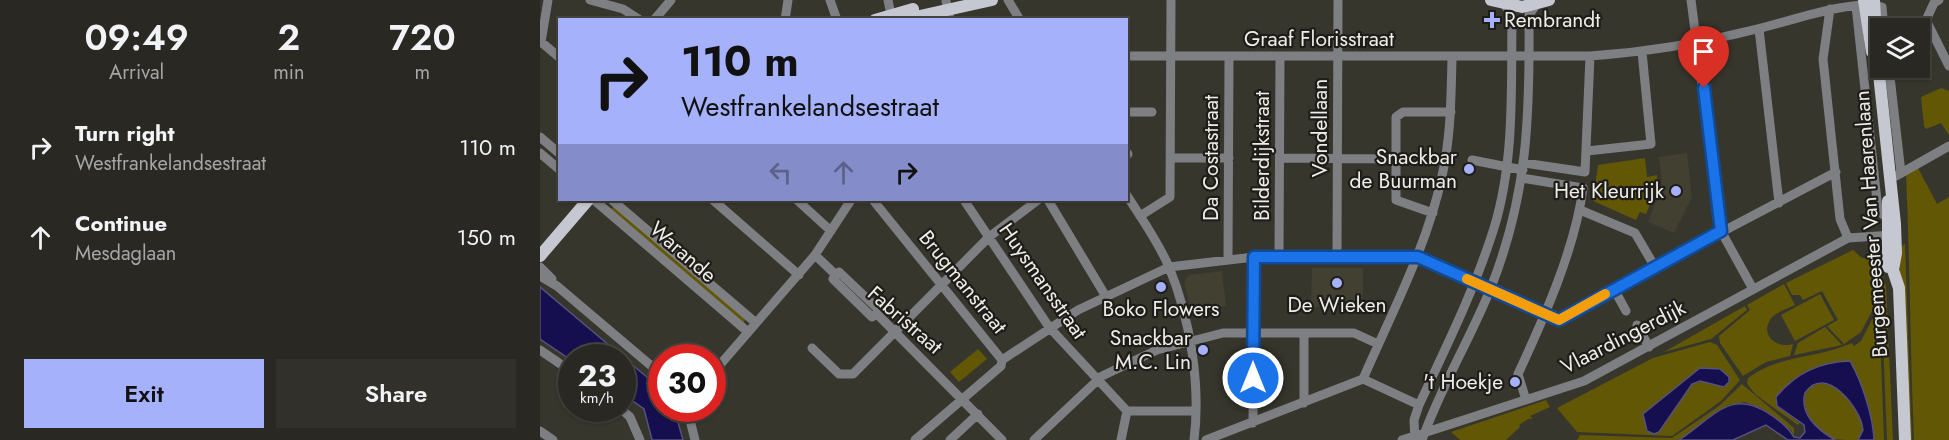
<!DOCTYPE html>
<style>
:root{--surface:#292822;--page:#31302a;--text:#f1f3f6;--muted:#a5a6a5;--line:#454440;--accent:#a6b1fc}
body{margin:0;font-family:Jost,sans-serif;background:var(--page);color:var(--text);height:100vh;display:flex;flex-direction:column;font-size:22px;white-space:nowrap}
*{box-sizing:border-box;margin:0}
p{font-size:20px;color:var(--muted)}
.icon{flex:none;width:33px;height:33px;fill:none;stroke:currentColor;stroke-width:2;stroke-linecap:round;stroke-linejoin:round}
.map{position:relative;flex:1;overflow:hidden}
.details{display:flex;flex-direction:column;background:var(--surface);width:540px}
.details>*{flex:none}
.top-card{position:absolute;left:18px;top:18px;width:570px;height:183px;border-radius:0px;box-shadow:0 2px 4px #0004,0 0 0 2px var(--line);background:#a6b1fc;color:#111;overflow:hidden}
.buttons{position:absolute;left:1330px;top:18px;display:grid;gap:12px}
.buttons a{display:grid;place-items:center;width:60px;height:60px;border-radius:0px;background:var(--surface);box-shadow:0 2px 4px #0004,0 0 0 2px var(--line);font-size:30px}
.speed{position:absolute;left:18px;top:344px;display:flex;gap:12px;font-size:30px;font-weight:700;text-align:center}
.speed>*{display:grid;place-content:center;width:78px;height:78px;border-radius:50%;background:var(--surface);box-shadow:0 2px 4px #0004,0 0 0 2px var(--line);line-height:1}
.speed small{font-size:15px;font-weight:400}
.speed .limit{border:9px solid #d22;background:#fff;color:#111}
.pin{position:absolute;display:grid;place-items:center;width:51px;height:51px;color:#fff;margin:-62px -26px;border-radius:50% 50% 50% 0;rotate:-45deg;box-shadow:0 0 6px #0007}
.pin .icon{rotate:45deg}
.me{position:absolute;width:66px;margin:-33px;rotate:0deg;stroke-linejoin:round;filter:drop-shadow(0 0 4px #0008)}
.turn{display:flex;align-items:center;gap:21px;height:126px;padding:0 24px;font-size:27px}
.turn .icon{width:78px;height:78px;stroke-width:2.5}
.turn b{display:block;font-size:42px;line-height:51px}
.lanes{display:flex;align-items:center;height:57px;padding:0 24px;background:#0003;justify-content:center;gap:30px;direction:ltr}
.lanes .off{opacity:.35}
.eta{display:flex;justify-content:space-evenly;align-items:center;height:102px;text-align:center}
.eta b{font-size:36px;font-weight:600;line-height:42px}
.button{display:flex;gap:12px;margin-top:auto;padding:12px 24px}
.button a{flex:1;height:69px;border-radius:0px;background:var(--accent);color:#111;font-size:24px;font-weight:600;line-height:69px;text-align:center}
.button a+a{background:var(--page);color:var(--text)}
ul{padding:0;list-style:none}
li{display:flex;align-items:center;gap:18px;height:90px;padding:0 24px}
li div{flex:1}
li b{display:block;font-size:22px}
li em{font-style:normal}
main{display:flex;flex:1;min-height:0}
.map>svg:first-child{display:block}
.built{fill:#424030}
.green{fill:#625705;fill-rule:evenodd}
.water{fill:#150f4f;stroke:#56527d;stroke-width:1.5}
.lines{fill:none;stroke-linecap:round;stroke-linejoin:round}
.minor{stroke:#7e7f83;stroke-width:9}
.major{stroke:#c6c8d1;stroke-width:12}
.route-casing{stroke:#114b97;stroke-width:15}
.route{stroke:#1a73e8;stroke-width:10}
.slow{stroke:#f59e0b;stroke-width:10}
.poi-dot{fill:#a6b1fc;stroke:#1e1d19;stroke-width:2}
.labels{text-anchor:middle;stroke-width:4.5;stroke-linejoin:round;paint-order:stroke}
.poi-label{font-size:21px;fill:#eeede7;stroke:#1e1d19;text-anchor:end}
.street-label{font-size:21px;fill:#eeede7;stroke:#1e1d19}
</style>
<main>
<section class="details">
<div class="eta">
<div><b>09:49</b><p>Arrival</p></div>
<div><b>2</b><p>min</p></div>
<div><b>720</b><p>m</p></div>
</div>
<ul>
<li><svg class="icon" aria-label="right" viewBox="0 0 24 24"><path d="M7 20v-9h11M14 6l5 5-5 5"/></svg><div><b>Turn right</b><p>Westfrankelandsestraat</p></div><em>110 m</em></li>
<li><svg class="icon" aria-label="ahead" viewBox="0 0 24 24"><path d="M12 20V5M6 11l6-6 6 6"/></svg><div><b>Continue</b><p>Mesdaglaan</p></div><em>150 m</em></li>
</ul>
<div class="button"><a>Exit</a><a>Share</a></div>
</section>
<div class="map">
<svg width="1409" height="440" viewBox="0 0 1409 440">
<rect width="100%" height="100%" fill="#37362d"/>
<path class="built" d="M1147,153L1152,197L1134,233L1108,222L1122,185L1119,157Z
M772,268H823V298H816V306L771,307Z
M682,271L686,306L652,315L644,282L649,275Z"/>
<path class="green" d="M1401,88L1409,91V135L1401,123L1386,129L1384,126L1381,97Z
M1105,158L1107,177L1117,175V187L1106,214L1100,212L1096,220L1053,201L1058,165Z
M1378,168L1397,204L1409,197V440H1374C1370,349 1370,261 1366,173Z
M74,206L207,318L202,324L71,209Z
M1365,244L1372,440H1366L1359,248Z
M1313,250L1322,258H1337L1338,300L1321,332L1304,344L1287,326L1298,320L1282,291L1263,300L1260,295H1252L1246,283Z
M1340,267L1346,286L1353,440H1347Z
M1244,284L1255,305C1247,309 1235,312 1230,320C1220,336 1238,349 1253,344L1250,356L1226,362L1203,376L1180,343L1179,336L1210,310L1207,305Z
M1280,294L1294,320L1255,341L1241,315Z
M1205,306L1207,310L1171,339L1124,352Z
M1339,306L1344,440H1334C1333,417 1322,381 1310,361L1265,372L1236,397L1237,406L1258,422L1261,421L1258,425L1216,395L1207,384L1208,378C1241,354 1276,359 1312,343L1314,346L1321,341Z
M1285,327L1302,345L1254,355L1258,343Z
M1170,342L1177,345L1200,380L1181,401L1132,436L1037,432L1017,408L1113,358ZM1157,371L1186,377L1152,384L1114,432L1107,431L1103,414Z
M438,349L447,359L419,382L410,372Z
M1280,383C1301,385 1322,408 1323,430L1318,440C1310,440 1300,440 1294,439C1276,433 1263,414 1264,395L1270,387Z
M1202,384L1254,428V436L1251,430L1221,408L1205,402L1188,405L1139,440H1037L1040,435L1132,438L1179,406Z
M1006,400L1010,407L990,416L993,419H988L979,425L980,427L966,440H920L911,432Z"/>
<path class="water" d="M0,287L121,389L122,408H134L143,440H112L104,409L83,394L82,357H32L31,360L0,339Z
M1310,361C1322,382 1333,416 1334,440H1318L1323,430C1321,408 1285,363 1265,393C1259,415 1278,430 1295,440H1248L1226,425L1193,440H1139C1172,419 1191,386 1231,415C1241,422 1248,427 1254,437L1260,438L1265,432L1264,425L1237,406L1236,397C1256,373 1279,362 1310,361Z
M1160,368L1180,369L1189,377V382L1184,387L1160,381L1152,384L1119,432L1114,434L1107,431L1103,414Z"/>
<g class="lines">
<path class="minor" d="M50,0L83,9L100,20
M290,0L297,20
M348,0L352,20
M468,0L480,20
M1151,0L1181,231L1213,289
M1399,0L1394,3L1386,20L1409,66
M406,1L410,20
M1334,5L1342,7L1344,28
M1316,6L1338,210L1346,217
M1290,9L1283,59L1300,219L1308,238
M114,20L131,0
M245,20L248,0
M1219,29L1239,203
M0,41L20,58
M1,42L8,0
M586,56H1050C1107,52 1162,43 1217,29C1254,20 1287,7 1324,5
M1349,68L1361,173
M586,112H612
M0,137L20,154
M1047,151L1111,144L1102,52
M586,152L588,154
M0,153L20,170
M631,158H689
M740,158L856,159
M932,160L983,170
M984,163L1045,172L1050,56
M1356,176L1409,146
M982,178L1043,188C1035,249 1004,318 978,374L986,400
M586,194C601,218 618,241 629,267C650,318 661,385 654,440
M54,200L208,332
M72,200L216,323
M173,200L259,275
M257,200L291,231
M333,200L462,360
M424,200L509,327L587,411L581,440
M508,200L565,295
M1040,210L1095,233L1115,267
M893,213L856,200V117L863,112H911
M600,216L630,197L631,0
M275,255L296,275L293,279L332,317L336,313L462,440
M739,257L740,57
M797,257L798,0
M688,260L689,57
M0,267L12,279
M296,275L299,272L339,310L336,313
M0,276L17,286L122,375
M1074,289L1086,311
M1097,325L1109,347
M272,348L299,374H313L449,237L498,200
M0,350L32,372
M172,374L275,255L311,200
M823,379C852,312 887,247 902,176C911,137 911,97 912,58
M764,403V333
M80,408L90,417L100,440
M147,408L155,440
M587,411H656
M713,423L714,257
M0,431L13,440
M375,440L461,366L462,360L538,310L629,267L714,257H878L1019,320L1115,267L1296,172
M410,440L438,414
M494,440L562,376L617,350L683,333H814L838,344
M666,440L823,379L879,405
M862,440L1044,381L1308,238L1353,235
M875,440L874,420L879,405C906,347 935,289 954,228C975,160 971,86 972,15L964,4
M882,440C900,389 929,341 950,290C988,195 990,116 989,15L996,5"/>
<path class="major" d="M951,0L982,7L1009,0
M1324,0L1332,52
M1334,0L1337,55L1355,224L1356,253L1353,270L1359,288L1365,440
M335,20L373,9
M362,20L452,0
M1348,201V267
M0,256L48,200"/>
</g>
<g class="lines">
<g class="route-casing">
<path id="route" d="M713,378L714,257H878L1019,320L1181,231L1164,88"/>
</g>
<use href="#route" class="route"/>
<path class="slow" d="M927,279L1019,320L1065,294"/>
</g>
<g class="poi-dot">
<path d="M949 11h6v6h6v6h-6v6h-6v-6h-6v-6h6z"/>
<circle cx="929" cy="169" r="6"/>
<circle cx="1136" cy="191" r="6"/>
<circle cx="797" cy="283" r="6"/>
<circle cx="621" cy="287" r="6"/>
<circle cx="663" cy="350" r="6"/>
<circle cx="975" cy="382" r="6"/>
</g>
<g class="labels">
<g class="poi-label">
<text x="964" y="27" text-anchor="start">Rembrandt</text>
<text x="917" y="164">Snackbar<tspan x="917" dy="24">de Buurman</tspan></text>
<text x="1124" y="198">Het Kleurrijk</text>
<text x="797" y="312" text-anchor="middle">De Wieken</text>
<text x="621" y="316" text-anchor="middle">Boko Flowers</text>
<text x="651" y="345">Snackbar<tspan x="651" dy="24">M.C. Lin</tspan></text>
<text x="963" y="389">'t Hoekje</text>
</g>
<g class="street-label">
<text x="779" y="46">Graaf Florisstraat</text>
<text transform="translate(780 128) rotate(-90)" y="7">Vondellaan</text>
<text transform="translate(722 156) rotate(-90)" y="7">Bilderdijkstraat</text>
<text transform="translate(671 158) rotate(-90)" y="7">Da Costastraat</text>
<text transform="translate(1331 224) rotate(-94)" y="7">Burgemeester Van Haarenlaan</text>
<text transform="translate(143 252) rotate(41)" y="7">Warande</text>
<text transform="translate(503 281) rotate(55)" y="7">Huysmansstraat</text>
<text transform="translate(423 282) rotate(51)" y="7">Brugmanstraat</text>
<text transform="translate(365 320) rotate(41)" y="7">Fabristraat</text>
<text transform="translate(1083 337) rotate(-27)" y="7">Vlaardingerdijk</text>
</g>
</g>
</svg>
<div class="buttons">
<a><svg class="icon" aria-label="layers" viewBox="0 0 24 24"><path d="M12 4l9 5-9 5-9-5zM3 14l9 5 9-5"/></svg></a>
</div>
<div class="speed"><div>23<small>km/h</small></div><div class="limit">30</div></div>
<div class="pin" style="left:1164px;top:88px;background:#d93025"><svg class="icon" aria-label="arrive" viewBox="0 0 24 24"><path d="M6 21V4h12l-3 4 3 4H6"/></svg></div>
<svg class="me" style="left:713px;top:378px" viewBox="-20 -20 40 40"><circle r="17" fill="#1a73e8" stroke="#fff" stroke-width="3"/><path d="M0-11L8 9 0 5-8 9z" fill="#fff"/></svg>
<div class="top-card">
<div class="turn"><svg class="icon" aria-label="right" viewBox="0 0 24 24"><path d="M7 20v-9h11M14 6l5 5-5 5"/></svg><div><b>110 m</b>Westfrankelandsestraat</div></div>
<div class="lanes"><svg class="icon off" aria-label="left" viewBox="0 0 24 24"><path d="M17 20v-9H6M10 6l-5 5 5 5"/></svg><svg class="icon off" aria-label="ahead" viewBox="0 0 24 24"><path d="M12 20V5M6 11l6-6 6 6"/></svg><svg class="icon" aria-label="right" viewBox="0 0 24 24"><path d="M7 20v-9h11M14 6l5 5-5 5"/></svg></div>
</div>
</div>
</main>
